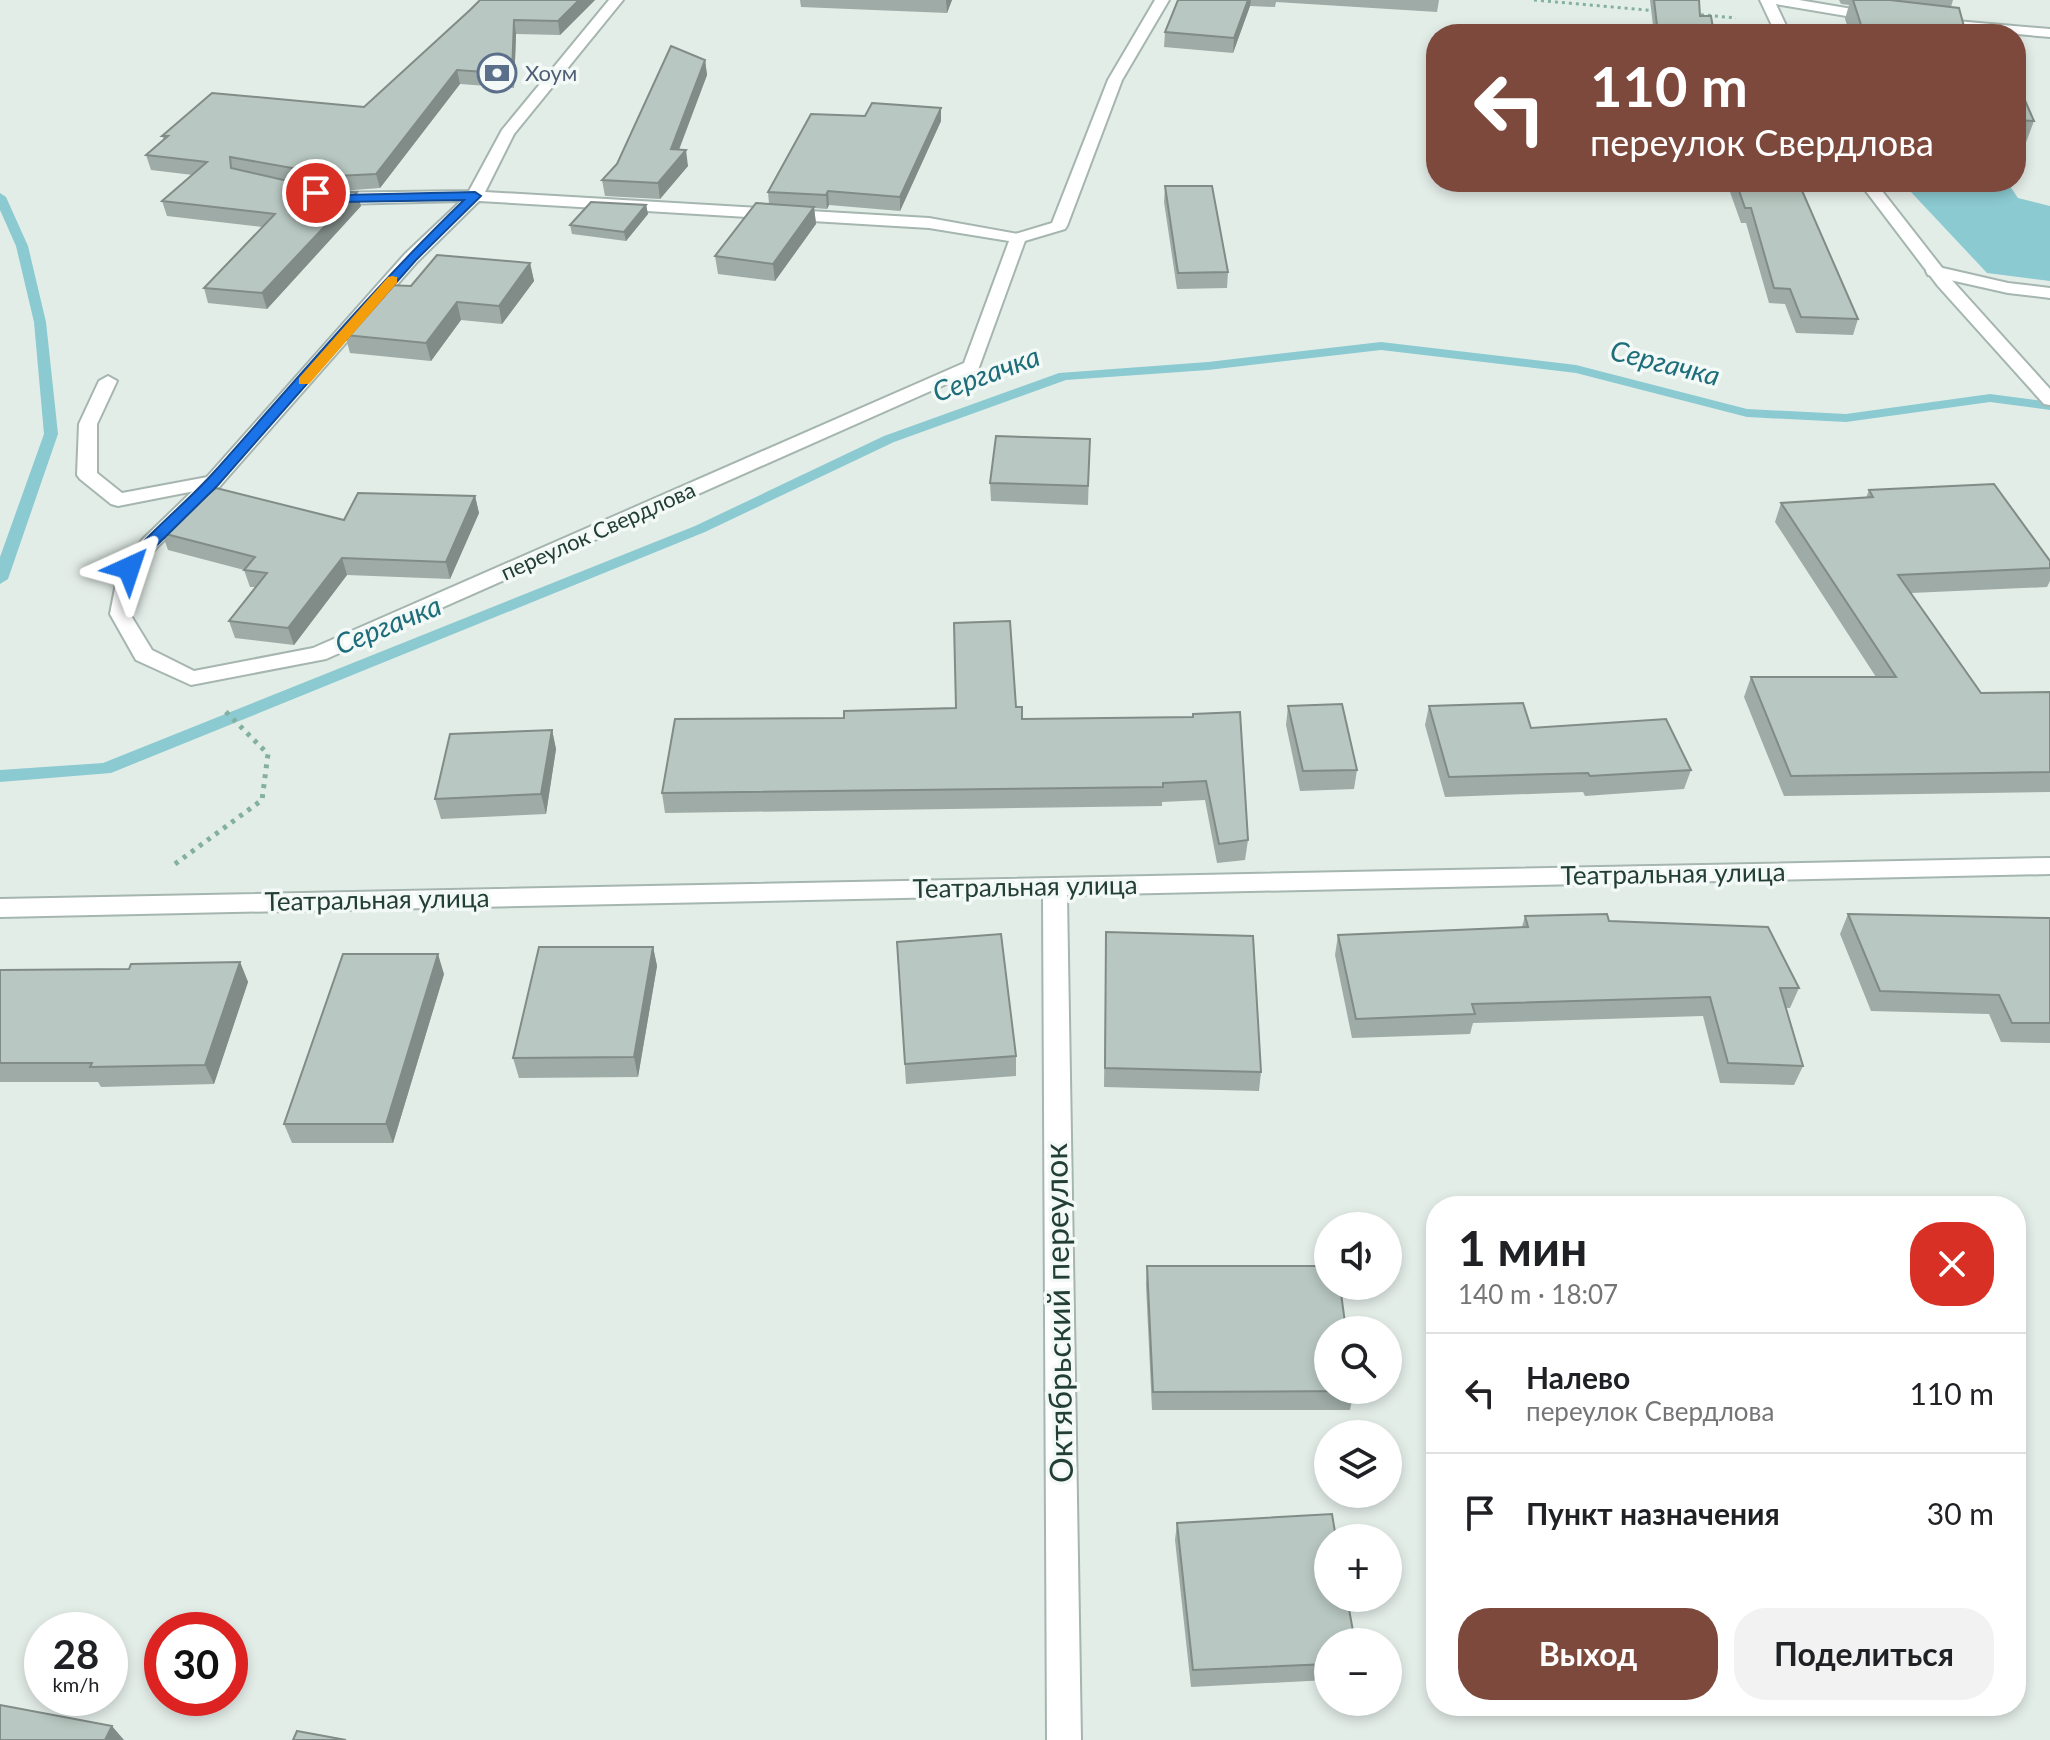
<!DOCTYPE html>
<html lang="ru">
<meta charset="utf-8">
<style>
:root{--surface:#fff;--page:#f2f2f2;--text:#202124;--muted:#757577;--line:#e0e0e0;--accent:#7e493d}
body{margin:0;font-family:Lato,sans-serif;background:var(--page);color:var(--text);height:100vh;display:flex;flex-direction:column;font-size:30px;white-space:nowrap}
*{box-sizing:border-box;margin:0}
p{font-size:26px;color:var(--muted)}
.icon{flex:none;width:44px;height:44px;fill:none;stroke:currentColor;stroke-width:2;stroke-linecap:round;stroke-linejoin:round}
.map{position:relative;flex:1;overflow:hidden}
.details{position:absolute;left:1426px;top:1196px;width:600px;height:520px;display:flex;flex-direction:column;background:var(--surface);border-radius:32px;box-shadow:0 4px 12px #0003}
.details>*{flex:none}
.hud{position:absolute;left:1426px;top:24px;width:600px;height:168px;border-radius:32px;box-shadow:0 4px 12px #0003;background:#7e493d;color:#fff;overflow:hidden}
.buttons{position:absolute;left:1314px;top:1212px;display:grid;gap:16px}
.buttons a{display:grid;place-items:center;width:88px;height:88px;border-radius:50%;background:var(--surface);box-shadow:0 4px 12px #0003;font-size:40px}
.speed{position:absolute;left:24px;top:1612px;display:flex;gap:16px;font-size:40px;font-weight:700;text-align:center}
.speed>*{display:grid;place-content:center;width:104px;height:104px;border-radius:50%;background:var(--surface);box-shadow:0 4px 12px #0003;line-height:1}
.speed small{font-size:20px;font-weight:400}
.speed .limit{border:12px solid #d22;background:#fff;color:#111}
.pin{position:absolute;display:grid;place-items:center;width:68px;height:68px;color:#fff;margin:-34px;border:4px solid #fff;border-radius:50%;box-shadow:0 2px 8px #0007}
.me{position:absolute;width:88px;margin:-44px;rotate:42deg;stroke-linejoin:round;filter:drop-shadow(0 0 6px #0008)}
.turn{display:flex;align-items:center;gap:28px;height:168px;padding:0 32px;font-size:36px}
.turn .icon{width:104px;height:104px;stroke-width:2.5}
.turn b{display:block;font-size:56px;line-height:68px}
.round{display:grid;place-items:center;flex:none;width:84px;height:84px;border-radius:32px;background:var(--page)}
.overview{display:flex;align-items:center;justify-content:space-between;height:136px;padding:0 32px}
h1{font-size:48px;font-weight:700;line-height:60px}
.button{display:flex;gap:16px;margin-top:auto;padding:16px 32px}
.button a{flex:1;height:92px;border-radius:32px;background:var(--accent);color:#fff;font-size:32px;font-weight:700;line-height:92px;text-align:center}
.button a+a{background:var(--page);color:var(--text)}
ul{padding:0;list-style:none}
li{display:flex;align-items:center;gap:24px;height:120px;padding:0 32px;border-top:2px solid var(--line)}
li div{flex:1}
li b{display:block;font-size:30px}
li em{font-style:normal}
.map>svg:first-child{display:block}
.water{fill:#8bcad1}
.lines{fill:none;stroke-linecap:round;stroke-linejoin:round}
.stream{fill:#8bcad1;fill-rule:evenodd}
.service-casing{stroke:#a5b5af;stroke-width:4}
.minor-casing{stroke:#a5b5af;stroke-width:4}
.tertiary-casing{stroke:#a5b5af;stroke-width:4}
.path-far1{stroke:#83b0a0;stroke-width:3;stroke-dasharray:3 4;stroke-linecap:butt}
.path{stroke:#83b0a0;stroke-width:5;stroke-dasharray:4 6;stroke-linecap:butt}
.service{fill:#fff;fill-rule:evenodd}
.minor{fill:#fff;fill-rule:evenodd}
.tertiary{fill:#fff;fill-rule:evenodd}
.wall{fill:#9eaba6}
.shaded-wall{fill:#818b87}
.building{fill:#b8c7c1;stroke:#818b87;stroke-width:2}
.route{fill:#1a73e8;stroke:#114b97;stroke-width:2}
.slow{fill:#f59e0b}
.labels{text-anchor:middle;stroke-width:7;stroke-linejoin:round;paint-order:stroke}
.far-service-label{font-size:22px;fill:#4e5e75;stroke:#f3f9f6;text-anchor:start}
.far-street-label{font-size:22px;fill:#223e35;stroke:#f3f9f6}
.street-label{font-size:26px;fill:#223e35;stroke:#f3f9f6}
.water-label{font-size:28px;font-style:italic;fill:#1d6e7a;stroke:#f3f9f6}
.near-street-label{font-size:32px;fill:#223e35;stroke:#f3f9f6}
</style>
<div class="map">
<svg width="2050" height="1740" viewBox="0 0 2050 1740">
<rect width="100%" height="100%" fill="#e3ede8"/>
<path class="water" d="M1928,182H2007L2018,198L2050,206V281L1987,273L1910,191Z"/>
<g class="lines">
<path class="stream" d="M0,193L6,197L28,246L46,322L58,434L8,579L0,584V557L44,434L34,322L16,246L0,210Z
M1381,342L1576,365L1747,409L1846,414L1990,394L2050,402V410L1990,402L1846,422L1747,417L1576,373L1381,350L1208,370L1066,380L894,442L705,532L111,773L0,782V770L103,763L695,526L884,436L1059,373L1208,362Z"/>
<g class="service-casing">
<path id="service" d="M1155,0H1169L1122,80L1067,226L1065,229L1018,243L1012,241V235L1052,223L1108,80Z
M1934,266L2008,283L2050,288V298L2008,293L1928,275L1926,271Z
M108,376L117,381L97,424V473L122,493L213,476L220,478L223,482L220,486L118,506L111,504L80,479L77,475L79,424L99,381Z"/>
</g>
<g class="minor-casing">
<path id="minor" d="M609,0H623L514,134L485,192L929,218L1024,235L1026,238L978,370L326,659L191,685L136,660L110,614L119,568L143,539L206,478L405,254L461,201L341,204L323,199V193L469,191L502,130ZM479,201L929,228L1009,241L964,363L313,648L194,671L152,650L130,614L139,569L157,547L220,486L417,262Z
M1768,0H1799L1876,13L1883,17L1876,21L1775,4Z
M1933,19L2050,29V37L1928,26L1926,23Z
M2050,858V874L1067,895L1081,1740H1047L1043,895L0,917V899Z"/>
</g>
<g class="tertiary-casing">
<path id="tertiary" d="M1760,0H1774L1790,34H1776Z
M1859,182H1875L1950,278L2050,389V405L2044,404L1938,286Z"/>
</g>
<path class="path-far1" d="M1534,0L1657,11
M1694,14L1736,18"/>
<path class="path" d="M175,864L262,800L268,754L223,709"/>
<use href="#service" class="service"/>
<use href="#minor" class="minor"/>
<use href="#tertiary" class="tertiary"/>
</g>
<path class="wall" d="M595,0L560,35L516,34L514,88L460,84L380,188L341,191L296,183L361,206L267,309L208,303L204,288L262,227L167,216L162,201L193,175L151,170L146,155L164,140L162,136L364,107L470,10Z
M800,0H952L947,13L801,7Z
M1178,0H1439L1437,12L1276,2L1275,7L1250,6L1233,53L1164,47L1165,32Z
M1650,0H1699L1700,16L1714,34H1654Z
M1839,0H1953L1951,7L1966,34H1850L1845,19L1849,5L1841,4Z
M705,60L707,75L679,150L688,166L660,199L605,196L602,180Z
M2016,80L2034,121L2025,145H2016Z
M941,121L900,211L829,205L827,209L814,208L816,224L775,281L718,274L715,256L769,204L768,192Z
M1609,182H1784L1858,319L1853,335L1796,333L1785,304L1769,303L1746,223H1741L1730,192L1609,184Z
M1165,186L1228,272L1227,288L1177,289L1164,202Z
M646,205L648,214L626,241L572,234L570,225Z
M530,263L534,281L502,324L461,320L431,361L350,353L345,335L411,286Z
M1090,439L1088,505L991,501L990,483Z
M1869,490L2050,561V581L2047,587L1911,593L1981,693L2050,692V792L1784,796L1744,697L1751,677H1876L1775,522L1781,503L1866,498Z
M475,496L479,513L450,579L347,575L294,645L235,638L229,621L255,587H250L244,570L168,550L162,533L344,520Z
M1288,706L1357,770L1354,789L1300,791L1286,725Z
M1429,706L1531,728L1691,770L1684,789L1585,796L1583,792L1445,797L1425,725Z
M1016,707L1022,719L1193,717V714L1248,840L1245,860L1217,863L1205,800L1162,802V806L665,813L662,793L844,718Z
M552,730L556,749L546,814L441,819L435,799Z
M1848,914L2050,918V1043L2001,1042L1989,1014L1871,1011L1840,934Z
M1525,916L1609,921L1799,988L1790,1008H1786L1803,1066L1794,1085L1720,1083L1703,1016L1473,1023L1470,1034L1352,1038L1335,955L1338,935L1522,927Z
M1106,932L1261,1072L1259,1091L1104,1087Z
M897,942L1016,1056V1076L906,1084Z
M653,947L657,966L638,1077L519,1078L513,1058Z
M240,962L248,982L214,1084L101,1087L98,1082H0V970L129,969Z
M444,974L393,1143H292L284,1124Z
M1147,1266L1354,1391L1350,1410H1152L1146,1285Z
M1177,1523L1328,1642V1680L1191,1687L1175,1540Z"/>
<path class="shaded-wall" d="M579,0H595L560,35L558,21Z
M946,0H952L947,13Z
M1248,0H1251L1250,6L1233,53L1234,38Z
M514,20L516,34L514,88L512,74Z
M705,60L707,75L673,165L671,149Z
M457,70L460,84L380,188L376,174Z
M941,108V121L900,211V197Z
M686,150L688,166L660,199L658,183Z
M828,191L829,205L827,209L826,195Z
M357,192L361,206L267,309L262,293Z
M646,205L648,214L626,241L624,232Z
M814,207L816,224L775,281L773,264Z
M530,263L534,281L502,324L499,306Z
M457,302L461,320L431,361L426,343Z
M475,496L479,513L450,579L446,562Z
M342,558L347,575L294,645L288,628Z
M552,730L556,749L546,814L541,794Z
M653,947L657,966L638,1077L634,1057Z
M438,954L444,974L393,1143L386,1124Z
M240,962L248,982L214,1084L205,1065Z
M112,1726L124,1740H105Z"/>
<path class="building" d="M480,0H579L558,21L514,20L512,74L457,70L376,174L337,176L230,157L231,168L336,192H357L262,293L204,288L275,214L162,201L207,162L146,155L168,136H162L212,93L364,107L470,10Z
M1178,0H1248L1234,38L1165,32Z
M1654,0H1699L1700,16H1711L1714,34H1658Z
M1853,0H1890L1959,8L1966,34H1864Z
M671,46L705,60L671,149L686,150L658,183L602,180L617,164Z
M2016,80L2034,121L2016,120Z
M872,103L941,108L900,197L828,191L826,195L768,192L811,114L865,116Z
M1736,182H1784L1786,185L1800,186L1858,319L1801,317L1790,289L1774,288L1751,208H1745Z
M1165,186H1212L1228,272L1178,273Z
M591,202L646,205L624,232L570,225Z
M756,203L814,207L773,264L715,256Z
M437,255L530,263L499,306L457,302L426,343L345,335L387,285L411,286Z
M996,436L1090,439L1088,486L990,483Z
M1994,484L2050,561V568L1898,575L1981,693L2050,692V772L1791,776L1751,677H1896L1781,503L1873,497L1869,490Z
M216,488L344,520L358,493L475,496L446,562L342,558L288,628L229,621L267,573L244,570L255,557L162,533Z
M1010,621L1016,707H1022V719L1193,717V714L1240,712L1248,840L1219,844L1206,781L1163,783V787L662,793L675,719L844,718V711L956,708L954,623Z
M1523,703L1531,728L1666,719L1691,770L1590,776L1588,773L1449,777L1429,706Z
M1342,704L1357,770L1303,771L1288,706Z
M552,730L541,794L435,799L450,734Z
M1607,914L1609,921L1768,927L1799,988H1780L1803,1066L1728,1063L1710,997L1472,1004L1475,1014L1356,1019L1338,935L1528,927L1525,916Z
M1848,914L2050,918V1023H2012L1999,995L1880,991Z
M1106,932L1253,936L1261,1072L1105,1068Z
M1001,934L1016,1056L905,1064L897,942Z
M539,947H653L634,1057L513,1058Z
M343,954H438L386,1124H284Z
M240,962L205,1065L90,1067L92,1063H0V970L129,969L131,964Z
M1147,1266H1328V1286H1340L1346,1330H1328V1390H1354V1391L1153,1392Z
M1332,1514L1336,1538H1328V1598H1347L1355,1642H1328V1664L1193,1670L1177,1523Z
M0,1705L112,1726L105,1740H0Z
M297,1731L346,1740H293Z"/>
<path class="route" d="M316,190L341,195L475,192L481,196L416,260L218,485L155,547L134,572H124L121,568C148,532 185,505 215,471C297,379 376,285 464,200L341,202L311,196V191Z"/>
<path class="slow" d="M392,276L397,277V283L309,384H299V378L388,277Z"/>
<defs>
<g id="bank-ring" transform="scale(2)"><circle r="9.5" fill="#f3f9f6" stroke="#5c6f8a" stroke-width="1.5"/><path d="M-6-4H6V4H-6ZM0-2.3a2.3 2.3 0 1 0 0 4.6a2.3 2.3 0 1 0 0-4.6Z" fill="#5c6f8a"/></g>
</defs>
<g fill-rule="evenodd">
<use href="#bank-ring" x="497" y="73"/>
</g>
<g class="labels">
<g class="far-service-label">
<text x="525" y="81">Хоум</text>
</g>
<g class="far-street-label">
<text transform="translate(598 531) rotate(-24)" y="8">переулок Свердлова</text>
</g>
<g class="street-label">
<text transform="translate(1673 874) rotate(-1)" y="9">Театральная улица</text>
<text transform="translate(1025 887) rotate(-1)" y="9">Театральная улица</text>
<text transform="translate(377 900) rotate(-1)" y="9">Театральная улица</text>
</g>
<g class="water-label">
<text transform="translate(1665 363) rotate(14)" y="10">Сергачка</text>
<text transform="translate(986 374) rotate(-20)" y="10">Сергачка</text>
<text transform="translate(388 625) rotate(-22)" y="10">Сергачка</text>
</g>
<g class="near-street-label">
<text transform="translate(1059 1313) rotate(-91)" y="11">Октябрьский переулок</text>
</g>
</g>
</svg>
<div class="buttons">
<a><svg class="icon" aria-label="sound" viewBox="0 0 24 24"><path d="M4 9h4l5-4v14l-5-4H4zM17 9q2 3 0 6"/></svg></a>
<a><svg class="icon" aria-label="search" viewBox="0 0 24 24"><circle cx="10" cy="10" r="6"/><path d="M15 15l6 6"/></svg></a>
<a><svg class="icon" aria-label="layers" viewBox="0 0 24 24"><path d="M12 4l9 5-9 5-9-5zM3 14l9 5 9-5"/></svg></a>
<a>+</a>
<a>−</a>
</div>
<div class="speed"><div>28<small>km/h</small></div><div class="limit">30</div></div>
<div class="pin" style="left:316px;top:193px;background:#d93025"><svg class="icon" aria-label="arrive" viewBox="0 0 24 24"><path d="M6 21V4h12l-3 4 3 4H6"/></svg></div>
<svg class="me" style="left:129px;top:568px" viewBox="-20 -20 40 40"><path d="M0-17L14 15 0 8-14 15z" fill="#1a73e8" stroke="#fff" stroke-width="4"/></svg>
<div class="hud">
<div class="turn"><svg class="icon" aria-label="left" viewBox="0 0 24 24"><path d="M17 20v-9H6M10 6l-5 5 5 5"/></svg><div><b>110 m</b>переулок Свердлова</div></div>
</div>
<section class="details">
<div class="overview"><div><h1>1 мин</h1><p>140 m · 18:07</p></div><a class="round" style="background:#d93025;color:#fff"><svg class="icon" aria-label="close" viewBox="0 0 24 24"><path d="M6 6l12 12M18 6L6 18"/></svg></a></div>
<ul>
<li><svg class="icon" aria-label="left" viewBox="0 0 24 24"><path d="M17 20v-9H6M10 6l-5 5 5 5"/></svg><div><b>Налево</b><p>переулок Свердлова</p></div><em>110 m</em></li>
<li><svg class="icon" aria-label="arrive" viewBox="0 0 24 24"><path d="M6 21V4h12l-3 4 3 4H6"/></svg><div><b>Пункт назначения</b></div><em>30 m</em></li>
</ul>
<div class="button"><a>Выход</a><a>Поделиться</a></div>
</section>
</div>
